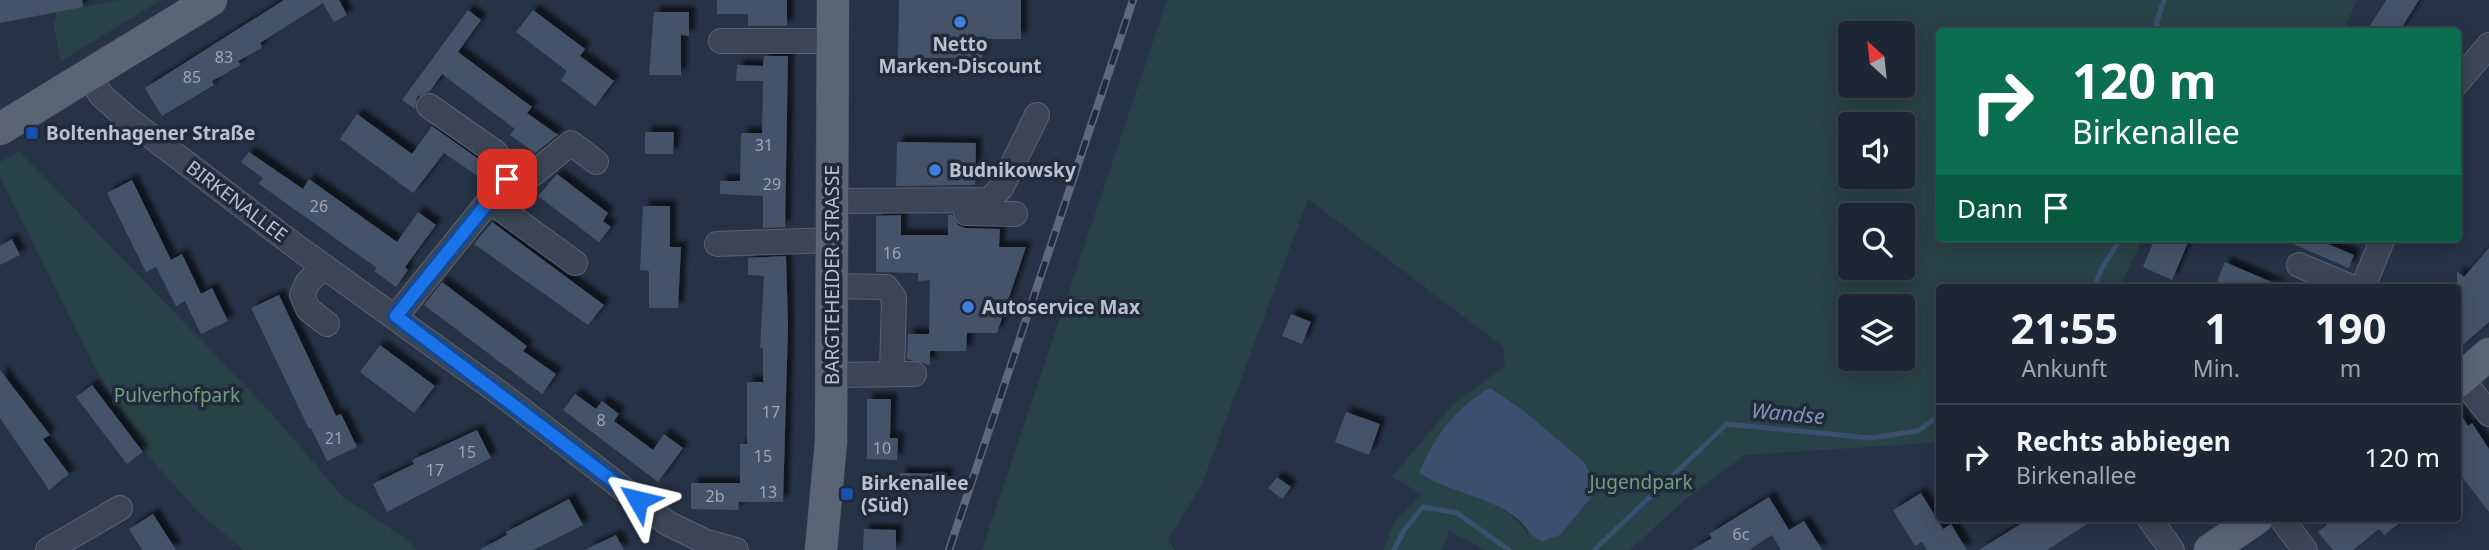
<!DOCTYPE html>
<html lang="de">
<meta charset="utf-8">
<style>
:root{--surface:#1c2634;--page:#252e3c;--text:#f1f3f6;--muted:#a0a5ac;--line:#3a434f}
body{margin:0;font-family:"Noto Sans",sans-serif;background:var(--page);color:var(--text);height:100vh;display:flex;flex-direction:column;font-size:26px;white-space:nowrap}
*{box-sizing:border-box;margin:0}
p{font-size:23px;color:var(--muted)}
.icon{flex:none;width:38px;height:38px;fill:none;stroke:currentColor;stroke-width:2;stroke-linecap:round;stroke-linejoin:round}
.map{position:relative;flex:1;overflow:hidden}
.sheet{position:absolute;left:1936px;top:284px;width:525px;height:238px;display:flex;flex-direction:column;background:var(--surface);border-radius:7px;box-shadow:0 4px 18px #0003,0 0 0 2px var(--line)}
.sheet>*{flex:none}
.top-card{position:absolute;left:1936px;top:28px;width:525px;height:214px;border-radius:7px;box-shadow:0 4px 18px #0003,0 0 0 2px var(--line);background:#0b6e4f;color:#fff;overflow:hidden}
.needle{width:46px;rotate:333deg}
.buttons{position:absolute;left:1838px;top:21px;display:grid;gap:14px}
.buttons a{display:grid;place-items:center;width:77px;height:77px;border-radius:7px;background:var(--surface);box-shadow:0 4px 18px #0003,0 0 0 2px var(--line);font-size:35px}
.pin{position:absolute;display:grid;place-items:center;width:60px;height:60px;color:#fff;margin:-30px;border-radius:14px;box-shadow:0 4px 10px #0006}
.me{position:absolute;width:77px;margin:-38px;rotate:307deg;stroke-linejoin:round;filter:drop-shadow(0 0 5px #0008)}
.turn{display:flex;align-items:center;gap:24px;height:147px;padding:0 21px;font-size:32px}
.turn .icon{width:91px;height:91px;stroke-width:2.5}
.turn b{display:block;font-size:49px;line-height:60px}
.then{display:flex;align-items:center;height:66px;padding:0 21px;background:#0003;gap:14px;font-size:26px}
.eta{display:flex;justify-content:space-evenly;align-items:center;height:119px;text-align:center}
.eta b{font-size:42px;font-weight:700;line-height:49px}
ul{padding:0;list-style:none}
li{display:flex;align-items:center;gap:21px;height:105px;padding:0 21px;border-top:2px solid var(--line)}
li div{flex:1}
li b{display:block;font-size:26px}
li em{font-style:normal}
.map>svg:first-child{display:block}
.green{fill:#294247;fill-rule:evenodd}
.water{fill:#3c4f6f}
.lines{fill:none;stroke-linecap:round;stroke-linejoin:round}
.stream{stroke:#3c4f6f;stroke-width:5}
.building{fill:#455368;filter:url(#shadow)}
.minor-casing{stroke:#5a6372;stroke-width:26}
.major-casing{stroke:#454e5e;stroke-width:33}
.minor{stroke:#3b4555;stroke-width:24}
.major{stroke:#596475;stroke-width:32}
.rail-casing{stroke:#5d697c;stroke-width:8}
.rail{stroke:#202a3b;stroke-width:5;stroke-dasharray:16;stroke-linecap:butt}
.route-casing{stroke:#114b97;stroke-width:18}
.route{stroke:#1a73e8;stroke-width:12}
.shop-dot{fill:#3f7fe0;stroke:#202a3b;stroke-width:2.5}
.transit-dot{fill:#1a4fb4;stroke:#202a3b;stroke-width:2.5}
.labels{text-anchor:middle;stroke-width:7;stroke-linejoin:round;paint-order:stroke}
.number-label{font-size:16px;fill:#9ca5b4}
.poi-label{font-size:19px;font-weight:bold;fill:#b9c0ce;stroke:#202a3b;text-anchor:start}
.street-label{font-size:19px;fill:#b9c0ce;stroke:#202a3b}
.park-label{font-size:19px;fill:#6fa07c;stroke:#202a3b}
.water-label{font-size:21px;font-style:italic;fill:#7f95b6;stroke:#202a3b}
</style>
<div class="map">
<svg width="2489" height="550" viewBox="0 0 2489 550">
<defs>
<filter id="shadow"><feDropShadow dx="6" dy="-6" stdDeviation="2" flood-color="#0009"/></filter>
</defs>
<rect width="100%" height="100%" fill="#263346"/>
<path class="green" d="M119,0H161L61,61L53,21L57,20L56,12Z
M1167,0H2357L2344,31L1939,32V238H2143L2120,287H1939V438L1930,443L1745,455L1687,498L1630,550H1486L1449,531L1442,550H1383L1396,520L1422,494L1392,477L1453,404L1505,366L1503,346L1308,199L1202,484L1167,541L1175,550H982ZM1850,33H1902V86H1850ZM1850,124H1902V177H1850ZM1850,215H1902V268H1850ZM1850,306H1902V359H1850ZM1523,410L1550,433L1528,535C1508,498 1453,494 1419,473Z
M19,151L272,414L343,497L405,538L417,550H244L199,513L146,453L97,372L0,178V162Z"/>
<path class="water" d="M1490,388L1523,410L1584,462L1598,489L1560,535L1543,541C1524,533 1531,530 1519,520C1492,497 1448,492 1419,473C1434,437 1456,407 1490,388Z"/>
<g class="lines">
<path class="stream" d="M2164,32L2156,24L2164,0
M2094,287L2102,268L2121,238
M1394,550L1405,529L1423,507L1457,513L1509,550
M1594,550L1727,424L1871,438L1918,431L1939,416"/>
</g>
<path class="building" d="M0,0H82L83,7L0,23Z
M284,0H339L347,15L334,22L323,3L260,43L262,48L238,61L241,65L212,81L214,85L162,116L145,88Z
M717,0H787V26H748V14H717Z
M899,0H1021V39H982V58H898Z
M2386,0H2419L2399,32H2366Z
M468,10L481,20L458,52L532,107L527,113L558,135L535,153L510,135L515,129L442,74L430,91L417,97L415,109L402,100Z
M533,10L585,49L580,56L614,81L595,106L561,80L567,71L516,32Z
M654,12H689V36L681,35V75H649Z
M764,56H788L785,227L763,228V196L720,194V181H740L741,133H762L763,81H736L737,65L763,66Z
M357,114L412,154L432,126L484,163L488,171L482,179L444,153L413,193L340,139Z
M645,132H674L673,154H645Z
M897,142L976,143L975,185L896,186Z
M249,152L303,189L309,179L397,242L418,212L436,225L405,267L408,270L396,287L374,271L377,268L259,184L263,178L241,162Z
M557,174L608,213L603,221L611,227L599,242L538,196Z
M132,180L171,260L182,254L201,294L212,288L228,321L201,334L185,301L176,306L156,267L146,272L107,193Z
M643,206H670V247H681L678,308H649V271L640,270Z
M901,215V235H948V215H952L958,225L965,228L1000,229L999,247H1026L997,333H967L966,351H930V365L907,359L908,334H929L930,280L918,281V273L876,272V216Z
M492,222L604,305L588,325L474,244Z
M2155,238H2190L2172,280L2143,267Z
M2279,238H2314L2354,255L2349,268Z
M12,239L20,255L0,265V246Z
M2489,248V322L2457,350V271L2464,277Z
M786,256L788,326L783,502H739L738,510L691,509V483H740V444H747V382H763V348H760L764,276L748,275V258Z
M2225,262L2283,287H2215Z
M442,282L527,346L523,351L556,374L542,394L424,305Z
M279,295L336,416L341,414L357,447L327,461L311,428L309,429L251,308Z
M1291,314L1311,322L1302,344L1282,336Z
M380,345L435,386L414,413L360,372Z
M0,370L50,435L43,439L69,474L49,490L0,418Z
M92,385L143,452L127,464L76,397Z
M575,394L596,409L602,401L619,414L614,421L653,450L664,434L683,448L658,482L563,410Z
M867,399H891L890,438H898L897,460L867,459Z
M2457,408L2468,426L2472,423L2489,449V512L2463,478L2457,482Z
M1346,412L1380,424L1369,455L1335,442Z
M477,430L491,458L387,512L373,484L414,464L412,460Z
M900,473L947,474V489L900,488Z
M1277,477L1291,487L1282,499L1268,488Z
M1921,493L1943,529L1951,524L1967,550H1927L1922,542L1915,546L1893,510Z
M1769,497L1789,530L1804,521L1822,550H1781L1772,535L1749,550H1692L1712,538L1709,534Z
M569,499L583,525L533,550H479L507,535L506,532Z
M153,514L176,550H142L129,529Z
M2030,518H2097L2047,550H1979Z
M2335,518H2406L2384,535L2379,529L2353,550H2333L2318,532Z
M864,529L896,530V550H863Z
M616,535L624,550H585Z"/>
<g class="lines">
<g class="minor-casing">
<path id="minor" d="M721,41H832
M88,76L102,96L127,118L294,245L505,397L667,523L704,541L736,550
M2457,83L2489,45
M429,106L496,153L507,179
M507,179L533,174L571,143L596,162
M490,201L575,263
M832,201L989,200L1001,188L1037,115
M966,213L1015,214
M717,244L832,240
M2299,265L2351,287
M324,266L308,282L302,295L308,309L327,324
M832,286L886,287L894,298L892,374
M2363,287L2383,238
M396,316L507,179
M832,375L914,374
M2461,378L2489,414
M2149,518L2172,550
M2281,518L2305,550
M48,550L120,508"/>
</g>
<g class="major-casing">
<path id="major" d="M0,129L211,0
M2457,382L2489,354
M821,550L831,442L833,0
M2210,550L2257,518"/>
</g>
<use href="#minor" class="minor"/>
<use href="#major" class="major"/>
<g class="rail-casing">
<path id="rail" d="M949,550L1133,0"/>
</g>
<use href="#rail" class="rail"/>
</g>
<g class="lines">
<g class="route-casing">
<path id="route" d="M507,179L396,316L638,500"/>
</g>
<use href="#route" class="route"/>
</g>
<g class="shop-dot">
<circle cx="960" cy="22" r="7"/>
<circle cx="935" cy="170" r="7"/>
<circle cx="968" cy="307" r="7"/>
</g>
<g class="transit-dot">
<rect x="25" y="126" width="14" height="14" rx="3.5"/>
<rect x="840" y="487" width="14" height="14" rx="3.5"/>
</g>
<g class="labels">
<g class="number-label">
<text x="224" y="63">83</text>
<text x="192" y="83">85</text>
<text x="764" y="151">31</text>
<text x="772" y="190">29</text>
<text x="319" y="212">26</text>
<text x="892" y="259">16</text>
<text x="771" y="418">17</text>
<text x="601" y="426">8</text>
<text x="334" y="444">21</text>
<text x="882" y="454">10</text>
<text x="467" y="458">15</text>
<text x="763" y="462">15</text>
<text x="435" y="476">17</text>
<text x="768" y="498">13</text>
<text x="715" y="502">2b</text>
<text x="1741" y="540">6c</text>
</g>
<g class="poi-label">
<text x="960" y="51" text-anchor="middle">Netto<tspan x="960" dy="22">Marken-Discount</tspan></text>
<text x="46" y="140">Boltenhagener Straße</text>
<text x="949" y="177">Budnikowsky</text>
<text x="982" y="314">Autoservice Max</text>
<text x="861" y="490">Birkenallee<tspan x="861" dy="22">(Süd)</tspan></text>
</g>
<g class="street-label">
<text transform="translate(237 201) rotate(37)" y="7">BIRKENALLEE</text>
<text transform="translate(832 275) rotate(-90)" y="7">BARGTEHEIDER STRASSE</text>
</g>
<g class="park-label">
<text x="177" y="402">Pulverhofpark</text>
<text x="1641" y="489">Jugendpark</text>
</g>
<g class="water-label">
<text transform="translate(1788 414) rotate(5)" y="7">Wandse</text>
</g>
</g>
</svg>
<div class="buttons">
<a><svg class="needle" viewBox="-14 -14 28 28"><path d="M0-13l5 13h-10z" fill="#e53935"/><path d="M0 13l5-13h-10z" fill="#a0a5ac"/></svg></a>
<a><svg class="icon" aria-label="sound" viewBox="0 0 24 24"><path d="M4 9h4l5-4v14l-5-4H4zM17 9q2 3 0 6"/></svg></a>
<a><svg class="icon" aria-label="search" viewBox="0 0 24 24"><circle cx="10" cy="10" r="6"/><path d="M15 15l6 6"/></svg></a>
<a><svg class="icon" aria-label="layers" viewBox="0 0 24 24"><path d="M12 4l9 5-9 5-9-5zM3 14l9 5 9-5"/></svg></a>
</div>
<div class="pin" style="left:507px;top:179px;background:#d93025"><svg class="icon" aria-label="arrive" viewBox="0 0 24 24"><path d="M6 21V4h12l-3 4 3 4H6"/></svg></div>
<svg class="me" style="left:638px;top:500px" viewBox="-20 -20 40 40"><path d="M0-17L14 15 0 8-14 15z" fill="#1a73e8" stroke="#fff" stroke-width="4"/></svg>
<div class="top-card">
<div class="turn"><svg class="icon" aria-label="right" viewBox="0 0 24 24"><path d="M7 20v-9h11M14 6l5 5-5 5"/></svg><div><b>120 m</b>Birkenallee</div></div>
<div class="then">Dann<svg class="icon" aria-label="arrive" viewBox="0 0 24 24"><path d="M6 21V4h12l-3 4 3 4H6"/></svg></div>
</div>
<section class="sheet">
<div class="eta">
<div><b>21:55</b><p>Ankunft</p></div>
<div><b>1</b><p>Min.</p></div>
<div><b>190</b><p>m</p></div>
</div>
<ul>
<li><svg class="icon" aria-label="right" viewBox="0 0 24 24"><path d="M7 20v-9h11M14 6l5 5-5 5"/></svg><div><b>Rechts abbiegen</b><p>Birkenallee</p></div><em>120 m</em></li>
</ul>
</section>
</div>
